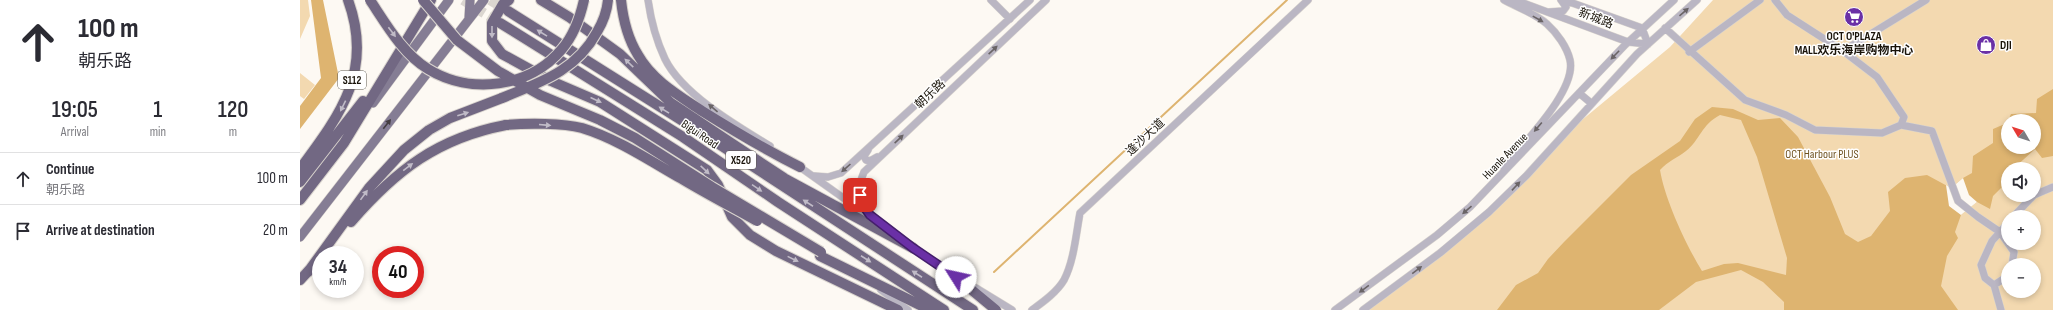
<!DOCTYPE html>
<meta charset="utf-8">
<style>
:root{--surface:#fff;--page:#f2f2f3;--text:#2b2b33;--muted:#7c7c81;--line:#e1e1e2}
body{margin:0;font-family:"Sofia Sans Condensed","Noto Sans SC",sans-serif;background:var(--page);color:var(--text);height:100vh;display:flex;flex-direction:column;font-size:15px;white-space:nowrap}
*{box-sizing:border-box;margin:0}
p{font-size:13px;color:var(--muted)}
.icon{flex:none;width:22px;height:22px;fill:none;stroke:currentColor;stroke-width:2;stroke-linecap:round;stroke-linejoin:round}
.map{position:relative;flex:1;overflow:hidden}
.details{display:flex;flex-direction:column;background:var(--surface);width:300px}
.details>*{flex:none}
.guide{background:#fff;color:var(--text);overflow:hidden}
.needle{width:26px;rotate:309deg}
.buttons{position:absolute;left:1701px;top:114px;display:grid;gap:8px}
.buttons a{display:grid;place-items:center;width:40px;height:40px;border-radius:50%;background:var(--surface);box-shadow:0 2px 6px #0003;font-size:20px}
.speed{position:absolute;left:12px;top:246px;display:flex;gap:8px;font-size:20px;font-weight:700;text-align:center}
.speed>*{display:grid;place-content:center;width:52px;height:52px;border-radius:50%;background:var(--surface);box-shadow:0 2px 6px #0003;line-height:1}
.speed small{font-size:10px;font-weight:400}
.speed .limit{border:6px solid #d22;background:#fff;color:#111}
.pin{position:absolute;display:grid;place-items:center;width:34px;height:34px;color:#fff;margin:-17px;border-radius:8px;box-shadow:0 2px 6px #0006}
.me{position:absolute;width:44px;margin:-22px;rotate:305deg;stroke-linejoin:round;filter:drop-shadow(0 0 3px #0008)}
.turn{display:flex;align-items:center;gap:14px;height:84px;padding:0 12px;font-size:18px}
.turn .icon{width:52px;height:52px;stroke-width:2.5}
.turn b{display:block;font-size:28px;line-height:34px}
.eta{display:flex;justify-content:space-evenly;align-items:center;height:68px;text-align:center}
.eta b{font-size:24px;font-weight:600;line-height:28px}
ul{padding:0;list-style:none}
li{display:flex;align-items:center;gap:12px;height:52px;padding:0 12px;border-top:1px solid var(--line)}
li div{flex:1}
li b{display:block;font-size:15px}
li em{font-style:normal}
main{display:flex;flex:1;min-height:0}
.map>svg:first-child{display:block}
.green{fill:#f3d9b0;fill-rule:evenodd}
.water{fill:#deb470;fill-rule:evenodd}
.pier{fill:#fdf9f3}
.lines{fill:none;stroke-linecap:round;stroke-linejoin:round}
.stream{stroke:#deb470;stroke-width:2}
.highway-tunnel{stroke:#dbd6d0;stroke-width:10;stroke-dasharray:10 5;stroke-linecap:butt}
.minor-casing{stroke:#d9d4ce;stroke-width:8}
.major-casing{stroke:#d9d4ce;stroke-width:10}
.highway-casing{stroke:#d9d4ce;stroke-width:12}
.minor{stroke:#bab6c3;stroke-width:7}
.major{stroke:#857d94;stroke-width:9}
.highway{stroke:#726883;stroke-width:10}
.highway-bridge-casing{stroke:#d9d4ce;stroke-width:12;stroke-linecap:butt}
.highway-bridge{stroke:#726883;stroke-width:10}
.oneway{fill:#6a6466}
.oneway2{fill:#c0bbc7}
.oneway3{fill:#443d41}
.route-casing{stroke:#451f6c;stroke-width:10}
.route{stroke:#6a30a6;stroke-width:7}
.labels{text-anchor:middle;stroke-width:3;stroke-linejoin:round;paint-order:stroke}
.shield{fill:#fff;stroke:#5e5a53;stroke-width:1}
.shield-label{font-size:11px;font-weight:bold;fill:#191309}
.street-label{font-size:12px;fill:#191309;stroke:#fff}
.poi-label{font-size:12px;font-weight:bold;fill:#191309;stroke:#fff}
.park-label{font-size:12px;fill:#6f521f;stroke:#fff}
</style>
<main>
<section class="details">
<div class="guide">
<div class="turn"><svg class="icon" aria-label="ahead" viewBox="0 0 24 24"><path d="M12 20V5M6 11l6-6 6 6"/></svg><div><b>100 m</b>朝乐路</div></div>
</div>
<div class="eta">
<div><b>19:05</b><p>Arrival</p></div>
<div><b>1</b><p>min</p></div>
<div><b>120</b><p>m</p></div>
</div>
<ul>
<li><svg class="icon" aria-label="ahead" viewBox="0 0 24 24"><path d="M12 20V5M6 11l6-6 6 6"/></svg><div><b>Continue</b><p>朝乐路</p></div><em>100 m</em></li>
<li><svg class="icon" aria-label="arrive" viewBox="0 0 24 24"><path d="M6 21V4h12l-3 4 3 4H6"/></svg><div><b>Arrive at destination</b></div><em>20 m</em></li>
</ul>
</section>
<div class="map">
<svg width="1753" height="310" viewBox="0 0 1753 310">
<rect width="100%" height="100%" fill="#fdf9f3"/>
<path class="green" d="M0,0H8L10,16L0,39Z
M1413,0H1753V310H1067L1078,303L1194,212L1282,120L1370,47ZM1708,121H1734V147H1708ZM1708,169H1734V195H1708ZM1708,217H1734V243H1708ZM1708,265H1734V291H1708Z
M0,73L15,85L4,99L0,96Z"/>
<path class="water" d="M11,0H23L39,78L0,129V106L21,78Z
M1753,89V156L1742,158L1735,149L1713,169H1708V173L1703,177L1705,184L1693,196L1690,209L1677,202L1661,215L1655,232L1658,238L1647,256L1641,286L1658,310H1484V302L1463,282L1441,270L1396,282L1359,310H1197L1216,285L1238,273L1248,259L1264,242L1331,175L1380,141L1395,119L1412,107L1433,109L1458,120L1480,118L1498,137L1530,197L1545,234L1558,242L1571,236L1590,211L1588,192L1605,178L1627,175L1651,188L1663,178L1672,173L1673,156L1693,143V129L1707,123L1711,114L1736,113L1737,99ZM1420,115L1441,120L1457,157L1487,258L1486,275L1438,263L1424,264L1402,271C1386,245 1365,200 1360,170C1368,161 1377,158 1386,151C1400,140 1401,125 1420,115ZM1708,121H1734V147H1708Z"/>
<path class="pier" d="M1663,178L1669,195L1677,202L1661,215L1649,206L1646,185L1651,188Z"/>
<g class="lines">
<path class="stream" d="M694,272L987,0"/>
<path class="highway-tunnel" d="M163,0L200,23
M190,0L208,11"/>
<g class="minor-casing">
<path id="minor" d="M348,0C351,21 356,40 365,59C382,94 437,126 470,146
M691,0L710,19
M1215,0L1328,42L1348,44L1342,28L1264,0
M1249,12L1263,11L1266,7L1261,0
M1365,28L1445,100L1486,115L1515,130L1582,133L1601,125L1604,117L1577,77L1543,51L1487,15L1475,0
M1543,51L1626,0
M1389,52L1460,0
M1279,93L1291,103
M1601,125L1632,131L1658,201L1678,217L1700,232L1714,252L1712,265
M568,150L564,156L566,160L570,161L577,157
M497,165L594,234
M1204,168C1222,144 1277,91 1270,60C1267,47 1257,33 1247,24C1236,14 1217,7 1204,0
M514,176L528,177L541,173L730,0
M1734,195L1753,187
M566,210C557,197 558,186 564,172L746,0
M1713,217L1734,195
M610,246L660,279
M1694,285L1708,276
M676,288L712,310
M581,290L608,310
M732,310C743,302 757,292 764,280C774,261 776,234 780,213L1008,0
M1035,310L1137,235L1170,207L1325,45L1374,0
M1063,310L1140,253L1189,212L1227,175L1337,54L1397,0
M1701,310L1694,285L1685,278L1681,265L1692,241L1708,223"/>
</g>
<g class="major-casing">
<path id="major" d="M169,18L170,0
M73,103L149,0
M0,237L184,0"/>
</g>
<g class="highway-casing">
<path id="highway" d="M209,0L203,4L192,23V41L202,54L251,81L300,102L407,170L418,185L432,217L450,235L476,251L598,310
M241,0L269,17L320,54L371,103L484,178
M321,0C323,19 328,39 338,55C352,80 378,95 402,111C434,131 466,150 500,167
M208,11L405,135L673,310
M200,23L383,137L478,202L644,310
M0,169C40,115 74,71 48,0
M478,175L613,248
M0,182L63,101
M0,200L44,143L131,0
M51,222C96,170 138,138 206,125
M520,256L630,310
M8,272L69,188L104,150L129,130L150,118L202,98
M656,277L696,310
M0,280L12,267"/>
</g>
<use href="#minor" class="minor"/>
<use href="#major" class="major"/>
<use href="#highway" class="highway"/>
<g class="highway-bridge-casing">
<path id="highway-bridge" d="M70,0C86,24 103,54 128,69C170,95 230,88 262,49C274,35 280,18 284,0
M123,0L157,40L198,71L240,95L300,120L335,138L412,187L521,252
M202,98C241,82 276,71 297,32C303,22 307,11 308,0
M206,125C227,123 263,123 282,128C318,139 350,161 382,179C407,194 432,207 457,221"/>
</g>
<use href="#highway-bridge" class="highway-bridge"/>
</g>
<defs><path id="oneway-solid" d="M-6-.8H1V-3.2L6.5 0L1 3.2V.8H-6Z"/></defs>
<g class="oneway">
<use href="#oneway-solid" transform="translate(1384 12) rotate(-41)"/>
<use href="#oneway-solid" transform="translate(1238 19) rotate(29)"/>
<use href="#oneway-solid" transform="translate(693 50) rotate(-43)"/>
<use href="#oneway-solid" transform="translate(1315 55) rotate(134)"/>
<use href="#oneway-solid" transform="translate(413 108) rotate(-140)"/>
<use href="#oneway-solid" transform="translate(1238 127) rotate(130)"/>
<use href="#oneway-solid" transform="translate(599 139) rotate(-43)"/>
<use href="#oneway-solid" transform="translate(546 168) rotate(138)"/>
<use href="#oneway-solid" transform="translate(1216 186) rotate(-47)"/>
<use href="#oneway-solid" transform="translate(1167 210) rotate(139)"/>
<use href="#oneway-solid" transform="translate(1117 270) rotate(-37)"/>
<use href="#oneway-solid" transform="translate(1064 289) rotate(144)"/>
</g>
<g class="oneway2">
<use href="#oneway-solid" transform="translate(92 32) rotate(53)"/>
<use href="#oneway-solid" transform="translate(192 32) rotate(90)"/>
<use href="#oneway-solid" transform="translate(242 33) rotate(-148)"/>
<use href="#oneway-solid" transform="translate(329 63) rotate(-136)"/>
<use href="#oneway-solid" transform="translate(296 100) rotate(24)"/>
<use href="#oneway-solid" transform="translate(43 106) rotate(116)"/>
<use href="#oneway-solid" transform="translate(364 110) rotate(-148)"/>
<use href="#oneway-solid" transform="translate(163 114) rotate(-18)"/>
<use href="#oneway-solid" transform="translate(245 125) rotate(5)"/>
<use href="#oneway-solid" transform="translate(108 167) rotate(-37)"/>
<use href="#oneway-solid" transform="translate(405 170) rotate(43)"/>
<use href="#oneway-solid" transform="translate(457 188) rotate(34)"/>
<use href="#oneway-solid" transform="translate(64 195) rotate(-54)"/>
<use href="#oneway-solid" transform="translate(508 203) rotate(-147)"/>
<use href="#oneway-solid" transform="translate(493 259) rotate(26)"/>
<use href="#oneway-solid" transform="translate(566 259) rotate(33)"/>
<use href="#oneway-solid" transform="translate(617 274) rotate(-147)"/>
</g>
<use class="oneway3" href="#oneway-solid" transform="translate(87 124) rotate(-52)"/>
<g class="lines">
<g class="route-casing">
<path id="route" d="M560,195L562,204L570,215L613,248L656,277"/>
</g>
<use href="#route" class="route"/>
</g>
<defs>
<g id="supermarket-disc" transform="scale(1)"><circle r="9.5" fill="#6a30a6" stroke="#fff"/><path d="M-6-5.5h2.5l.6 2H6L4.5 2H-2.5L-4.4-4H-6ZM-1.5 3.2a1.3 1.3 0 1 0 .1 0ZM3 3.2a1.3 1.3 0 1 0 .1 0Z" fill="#fff"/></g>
<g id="shop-disc" transform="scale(1)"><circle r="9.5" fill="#6a30a6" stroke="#fff"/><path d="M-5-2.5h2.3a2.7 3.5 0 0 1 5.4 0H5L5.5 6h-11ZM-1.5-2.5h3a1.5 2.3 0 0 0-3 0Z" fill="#fff"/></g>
</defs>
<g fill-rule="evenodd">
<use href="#supermarket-disc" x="1554" y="17"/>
<use href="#shop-disc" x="1686" y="45"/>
</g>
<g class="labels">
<g class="shield">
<rect x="38" y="71" width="28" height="18" rx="3"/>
<rect x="426" y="151" width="30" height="18" rx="3"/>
</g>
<g class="shield-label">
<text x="52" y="84">S112</text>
<text x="441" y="164">X520</text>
</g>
<g class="street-label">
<text transform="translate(1296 18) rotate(21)" y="4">新城路</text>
<text transform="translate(630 94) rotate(-43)" y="4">朝乐路</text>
<text transform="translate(400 134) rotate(34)" y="4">Bigui Road</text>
<text transform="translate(845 137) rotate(-43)" y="4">逢沙大道</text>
<text transform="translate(1205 156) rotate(-46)" y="4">Huanle Avenue</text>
</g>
<g class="poi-label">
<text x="1554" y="40">OCT O'PLAZA<tspan x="1554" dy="14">MALL欢乐海岸购物中心</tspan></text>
<text x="1700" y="49" text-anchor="start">DJI</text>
</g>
<g class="park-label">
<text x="1522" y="158">OCT Harbour PLUS</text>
</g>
</g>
</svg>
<div class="buttons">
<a><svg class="needle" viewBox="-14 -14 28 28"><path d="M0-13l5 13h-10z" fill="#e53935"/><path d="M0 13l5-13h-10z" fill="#7c7c81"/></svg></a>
<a><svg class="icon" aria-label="sound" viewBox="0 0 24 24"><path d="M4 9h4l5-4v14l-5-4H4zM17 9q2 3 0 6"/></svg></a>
<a>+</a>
<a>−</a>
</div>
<div class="speed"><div>34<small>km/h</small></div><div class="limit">40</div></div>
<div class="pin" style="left:560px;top:195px;background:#d93025"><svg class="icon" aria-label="arrive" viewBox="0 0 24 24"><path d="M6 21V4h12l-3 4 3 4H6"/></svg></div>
<svg class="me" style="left:656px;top:277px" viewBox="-20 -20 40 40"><circle r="19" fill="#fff"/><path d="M0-13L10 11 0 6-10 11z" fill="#6a30a6"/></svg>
</div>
</main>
